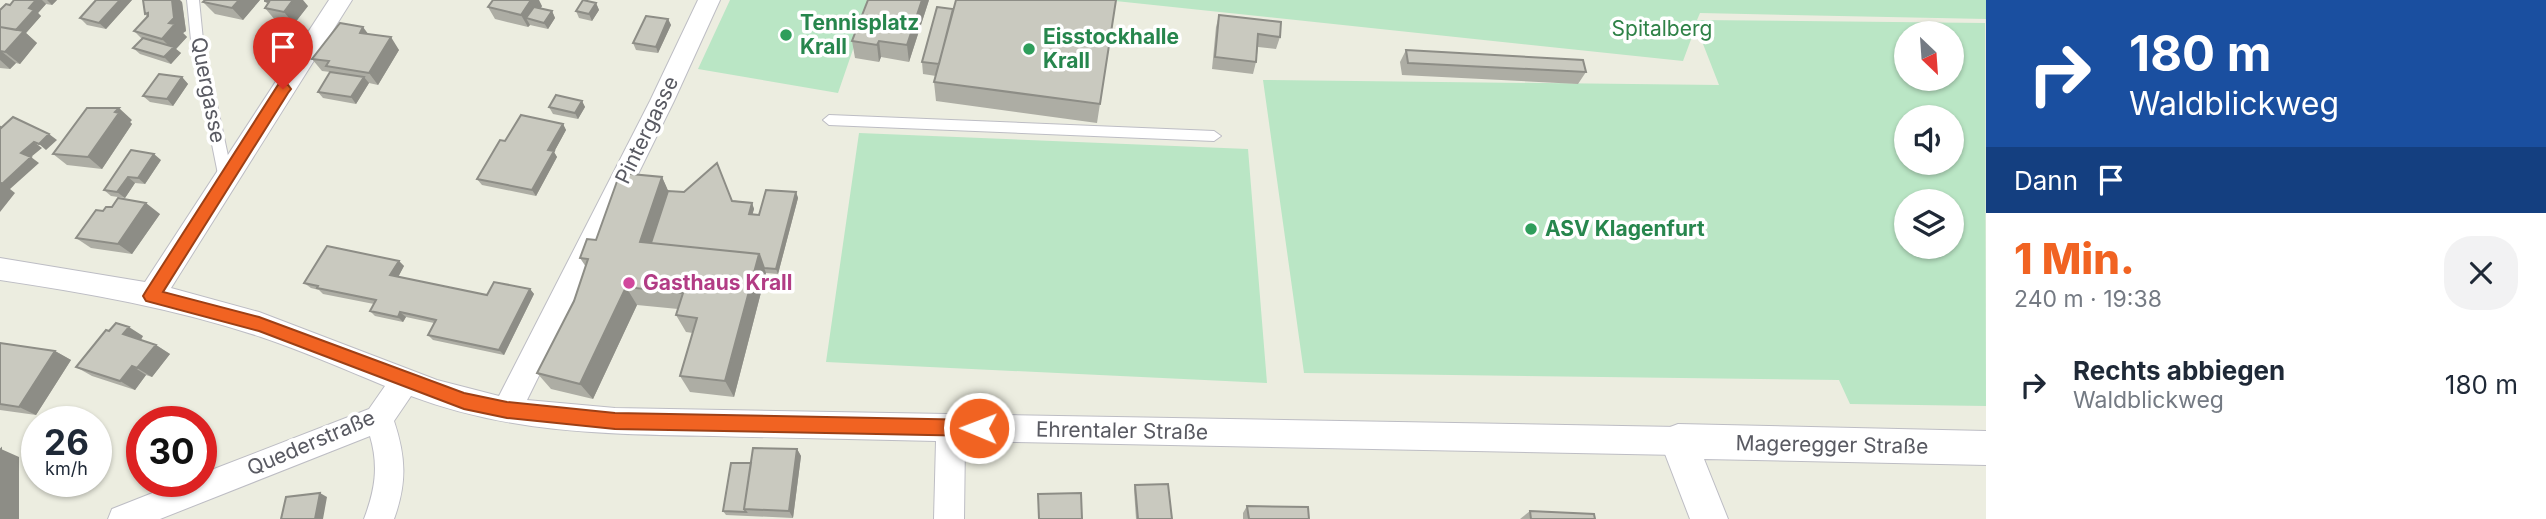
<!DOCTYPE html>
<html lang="de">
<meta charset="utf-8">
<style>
:root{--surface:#fff;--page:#f2f2f3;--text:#1f2937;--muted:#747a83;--accent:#f16322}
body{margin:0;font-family:Inter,sans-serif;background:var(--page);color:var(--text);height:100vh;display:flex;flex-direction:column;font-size:26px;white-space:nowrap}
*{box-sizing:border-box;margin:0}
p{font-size:23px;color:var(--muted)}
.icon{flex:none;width:38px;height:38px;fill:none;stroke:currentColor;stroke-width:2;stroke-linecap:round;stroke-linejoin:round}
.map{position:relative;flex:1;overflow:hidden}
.sheet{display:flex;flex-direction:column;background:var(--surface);width:560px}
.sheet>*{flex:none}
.guide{background:#1a4fa0;color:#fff;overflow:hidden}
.needle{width:46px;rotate:155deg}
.fabs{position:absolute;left:1894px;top:21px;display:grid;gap:14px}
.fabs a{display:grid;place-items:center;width:70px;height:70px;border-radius:50%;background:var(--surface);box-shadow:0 2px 5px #0004;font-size:35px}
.speed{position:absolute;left:21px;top:406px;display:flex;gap:14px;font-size:35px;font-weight:700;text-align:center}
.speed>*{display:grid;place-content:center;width:91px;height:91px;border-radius:50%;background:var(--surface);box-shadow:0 2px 5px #0004;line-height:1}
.speed small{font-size:18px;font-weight:400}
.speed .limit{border:10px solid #d22;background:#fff;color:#111}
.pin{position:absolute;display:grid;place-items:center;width:60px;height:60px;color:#fff;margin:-72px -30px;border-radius:50% 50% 50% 0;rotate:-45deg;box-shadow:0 0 7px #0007}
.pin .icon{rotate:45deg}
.me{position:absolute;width:77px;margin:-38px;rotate:271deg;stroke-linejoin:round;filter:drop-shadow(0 0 5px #0008)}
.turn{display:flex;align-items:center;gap:24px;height:147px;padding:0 28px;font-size:32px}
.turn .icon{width:91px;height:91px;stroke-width:2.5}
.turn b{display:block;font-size:49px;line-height:60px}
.then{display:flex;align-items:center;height:66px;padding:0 28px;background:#0003;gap:14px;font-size:26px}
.round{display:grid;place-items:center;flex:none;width:74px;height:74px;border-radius:28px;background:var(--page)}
.headline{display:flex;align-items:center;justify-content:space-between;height:119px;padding:0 28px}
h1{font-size:42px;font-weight:800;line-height:52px;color:var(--accent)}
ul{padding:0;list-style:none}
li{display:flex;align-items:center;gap:21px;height:105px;padding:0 28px}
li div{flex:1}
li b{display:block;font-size:26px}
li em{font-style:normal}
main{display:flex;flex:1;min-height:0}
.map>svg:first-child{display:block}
.green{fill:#bae6c5;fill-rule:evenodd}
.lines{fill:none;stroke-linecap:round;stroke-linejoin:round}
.service-casing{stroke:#bdbdc4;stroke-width:2}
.minor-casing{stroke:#bdbdc4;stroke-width:2}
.tertiary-casing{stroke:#bdbdc4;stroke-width:2}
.service{fill:#fff;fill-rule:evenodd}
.minor{fill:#fff;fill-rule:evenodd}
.tertiary{fill:#fff;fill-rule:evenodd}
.wall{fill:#adada4}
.shaded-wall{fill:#8d8d86}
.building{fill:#c9c9bf;stroke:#8d8d86;stroke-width:2}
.route{fill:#f16322;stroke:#9d4016;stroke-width:2}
.leisure-dot{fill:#2e9e5b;stroke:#fff;stroke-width:2.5}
.hotel-dot{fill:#d1479c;stroke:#fff;stroke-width:2.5}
.labels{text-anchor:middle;stroke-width:7;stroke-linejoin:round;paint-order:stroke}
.leisure-label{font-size:21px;font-weight:bold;fill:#27864d;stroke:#fff;text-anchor:start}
.park-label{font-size:21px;fill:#2f8247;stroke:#fff}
.street-label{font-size:21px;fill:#595a62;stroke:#fff}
.hotel-label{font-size:21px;font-weight:bold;fill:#b23c85;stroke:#fff;text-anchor:start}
</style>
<main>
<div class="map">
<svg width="1986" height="519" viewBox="0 0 1986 519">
<rect width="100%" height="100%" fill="#ecede0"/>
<path class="green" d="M730,0H870L838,93L698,69Z
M1106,0H1986V19L1700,13L1697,20L1985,23L1986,406L1850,404L1839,380L1304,373L1263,80L1719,85L1696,26L1683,61ZM1906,33H1951V79H1906ZM1906,117H1951V163H1906ZM1906,201H1951V247H1906Z
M859,133L1248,149L1267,383L826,362Z"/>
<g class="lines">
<g class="service-casing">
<path id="service" d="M187,0H199L203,40L233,179L231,183H221L219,179L191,40Z
M829,115L1214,131L1221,136L1214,141L829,125L823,120Z"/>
</g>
<g class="minor-casing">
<path id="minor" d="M329,0H352L171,288L259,312L437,380L499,396L650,101L698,0H720L674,101L527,400L615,408L1678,427L1688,431L1692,441L1688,451L1678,455L965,441L964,519H934L936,441C862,439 788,438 714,436C606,434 513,434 411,396L394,421C406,457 407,483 394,519H364C375,490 379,466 370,436L160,519H108L112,509L183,481H201V474L369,409L385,386C344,369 303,351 261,337C176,309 88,293 0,280V258L145,282Z"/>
</g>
<g class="tertiary-casing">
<path id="tertiary" d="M1678,424L1986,431V465L1704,459L1728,519H1690L1660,441L1665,429Z"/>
</g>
<use href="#service" class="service"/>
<use href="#minor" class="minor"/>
<use href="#tertiary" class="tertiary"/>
</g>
<path class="wall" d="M14,0H57L52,5L46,4L38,13L41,16L26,33L37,43L20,64L16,63L10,69L0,68V10L10,5Z
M96,0H132L106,29L87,25L80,18Z
M260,0L243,20L215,14L203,2Z
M929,0L909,62L881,57L879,62L855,58L852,41Z
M1116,0L1097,123L936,101L934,82L936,76L923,74L922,62L953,9Z
M265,1L308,6L294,24L275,20L265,8L268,4Z
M182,2L186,31L183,33L187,37L176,49L181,53L171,64L140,54L133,48L142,39L134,31L147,17L145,14Z
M596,3L599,10L592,21L579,18L576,11Z
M542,6L541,8L552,11L555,18L548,29L530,25L528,27L495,19L488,7Z
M1219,15L1280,37L1276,49L1258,47L1256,62L1253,74L1212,69L1216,27Z
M668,19L671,25L658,53L636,50L633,43Z
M369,34L399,50L378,85L369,83L356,104L323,98L318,92L330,72L322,71L312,59Z
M1406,50L1586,72L1578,84L1402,75L1400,62Z
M182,77L188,84L173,106L150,102L143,96Z
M582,101L585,107L578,119L553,114L549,107Z
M132,120L130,122L132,124L102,169L67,165L53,154Z
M563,124L566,130L554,152L557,157L536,196L482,185L477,179L505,141Z
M161,160L145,184L135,183L125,198L111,196L104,190Z
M662,177L668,191L752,203L754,209L752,214L759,215L796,192L798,198L778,274L766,273L734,397L690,392L680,376L693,333L686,332L676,315L678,309L637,305L593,399L551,389L537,373L574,301L586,267L580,258L596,240Z
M103,211L160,214L132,254L91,248L76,238Z
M399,261L404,266L398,277L487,295L530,289L534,294L504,355L433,340L428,335L434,323L406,317L403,322L375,316L370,311L374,304L323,294L319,290L311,288L304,283Z
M143,336L141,340L156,345L170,354L152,377L146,375L135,390L92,376L76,367Z
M0,343L55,351L71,360L36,415L0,410Z
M797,449L801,456L793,518L726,515L723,511L751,463Z
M1135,485L1172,519H1136L1134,489Z
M1247,506L1309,519H1243V513Z
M1530,511L1595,519H1520Z"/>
<path class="shaded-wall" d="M36,0H42L46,4L38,13L41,16L26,33L37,43L20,64L5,52L12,33L29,8Z
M47,0H57L52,5Z
M120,0H132L106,29L99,23Z
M172,0H180L182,2L186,31L183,33L187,37L176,49L181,53L171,64L164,57L172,49L162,39L169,23Z
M239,0H260L243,20L232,8Z
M293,0H303L308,6L294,24L284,12Z
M531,0H539L542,6L533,20L526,18L530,25L528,27L521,15Z
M922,0H929L909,62L907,45Z
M596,3L599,10L592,21L589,14Z
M552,11L555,18L548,29L544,23Z
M668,19L671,25L658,53L656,47Z
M363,27L372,39L360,33Z
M391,37L399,50L378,85L369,73Z
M879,41L881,57L879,62L877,45Z
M1,51L16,63L10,69L0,60V52Z
M182,77L188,84L173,106L167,99Z
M364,77L369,83L356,104L351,97Z
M582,101L585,107L578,119L575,113Z
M119,108L132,120L130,122L132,124L102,169L88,157Z
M563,124L566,130L554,152L557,157L536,196L532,190L548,150Z
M49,134L57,140L46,150L39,144Z
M34,142L42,148L31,157L39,163L10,189L15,193L0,212V182L21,153Z
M154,154L161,160L145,184L138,178Z
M128,177L135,183L125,198L117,192Z
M662,177L671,197L652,256L640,242Z
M796,192L798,198L778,274L776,269Z
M146,203L160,214L132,254L118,244Z
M752,203L754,209L751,220L749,214Z
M759,254L766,273L734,397L725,381Z
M399,261L404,266L396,281L390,275Z
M626,287L637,305L593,399L580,384Z
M530,289L534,294L504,355L499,350Z
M400,312L406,317L403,322L398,317Z
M129,327L143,336L138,344L123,334Z
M156,345L170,354L152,377L137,368Z
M55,351L71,360L36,415L19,407Z
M132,366L146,375L135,390L120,381Z
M96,427L102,430L103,455L96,458Z
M1,449L19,457V519H1Z
M797,449L801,456L793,518L789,511Z
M320,493L327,497L323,519H315Z"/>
<path class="building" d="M14,0H36L29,8L34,10L16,30L0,27V10L6,4L10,5Z
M96,0H120L99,23L80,18Z
M143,0H172L174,18L169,23L175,24L162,39L134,31L148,16V13L145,14Z
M205,0H239L232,8L203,2Z
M265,0H293L284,12L265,8L269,2L265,1Z
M493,0H531L521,15L488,7Z
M583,0L596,3L589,14L576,11Z
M868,0H922L907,45L879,41L877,45L852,41Z
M956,0H1116L1100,104L934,82Z
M534,7L552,11L544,23L526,18Z
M937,7L953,9L939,64L922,62Z
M1219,15L1281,22L1280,37L1258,34L1256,62L1215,57Z
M646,16L668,19L656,47L633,43Z
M340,23L363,27L360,33L391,37L369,73L326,66L329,61L312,59Z
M0,27L24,31L5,52L1,51L0,52Z
M143,38L174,47L164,57L133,48Z
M1406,50L1583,60L1586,72L1408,63Z
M330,72L364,77L351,97L318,92Z
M159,74L182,77L167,99L143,96Z
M556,95L582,101L575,113L549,107Z
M87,108H119L115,112L119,113L88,157L53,154Z
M521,115L563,124L548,150L554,151L532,190L477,179L500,140L505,141Z
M13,117L49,134L39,144L34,142L21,153L31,157L2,184L0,182V127L1,128Z
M131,150L154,154L138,178L128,177L117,192L104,190Z
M717,163L732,201L752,203L749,214L759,215L766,190L796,192L776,269L764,268L759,254L651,243L668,191L684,192Z
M620,173L662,177L640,242L759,254L725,381L680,376L697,318L676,315L683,293L626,287L580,384L537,373L574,301L588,259L580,258L587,239L596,240Z
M118,198L146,203L118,244L76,238L96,210L103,211L106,207H112Z
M327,246L399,261L390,275L487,295L494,282L530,289L499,350L428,335L436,320L400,312L398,317L370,311L376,300L317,288L318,286L304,283Z
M116,323L129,327L123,334L156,345L137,368L132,366L120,381L76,367L106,330L109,331Z
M0,343L55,351L19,407L0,404Z
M753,448L797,449L789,511L744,509Z
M1,449V519H0V450Z
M731,463H751L744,509L746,512L723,511Z
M1168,484L1172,519H1138L1135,485Z
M320,493L315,519H281L286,497Z
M1081,493L1082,519H1039L1038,494Z
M1247,506L1308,507L1309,519H1249Z
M1530,511L1594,514L1595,519H1531Z"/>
<path class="route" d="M283,84L288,85L291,89L288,93L163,292L259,317L464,393L507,402L615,413L979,420L985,422L988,428L985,434L979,436L615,429L507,418L464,409L259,331L146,301L143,296L146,291L278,85Z"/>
<g class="leisure-dot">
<circle cx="786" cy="35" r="7"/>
<circle cx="1029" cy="49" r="7"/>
<circle cx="1531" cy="229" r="7"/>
</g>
<circle class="hotel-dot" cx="629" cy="283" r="7"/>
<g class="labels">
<g class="leisure-label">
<text x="800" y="30">Tennisplatz<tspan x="800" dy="24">Krall</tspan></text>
<text x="1043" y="44">Eisstockhalle<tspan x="1043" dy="24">Krall</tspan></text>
<text x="1545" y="236">ASV Klagenfurt</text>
</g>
<g class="park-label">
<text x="1662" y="36">Spitalberg</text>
</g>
<g class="street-label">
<text transform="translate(208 90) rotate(79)" y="7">Quergasse</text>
<text transform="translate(647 130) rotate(-64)" y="7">Pintergasse</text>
<text transform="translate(1122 431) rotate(1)" y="7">Ehrentaler Straße</text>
<text transform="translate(311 443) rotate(-23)" y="7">Quederstraße</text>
<text transform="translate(1832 445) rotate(1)" y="7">Mageregger Straße</text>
</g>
<g class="hotel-label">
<text x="643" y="290">Gasthaus Krall</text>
</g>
</g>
</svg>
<div class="fabs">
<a><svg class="needle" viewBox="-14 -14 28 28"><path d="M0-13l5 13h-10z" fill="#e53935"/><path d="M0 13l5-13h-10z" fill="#747a83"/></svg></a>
<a><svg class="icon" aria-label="sound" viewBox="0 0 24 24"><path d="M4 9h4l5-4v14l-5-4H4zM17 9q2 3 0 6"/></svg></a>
<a><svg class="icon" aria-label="layers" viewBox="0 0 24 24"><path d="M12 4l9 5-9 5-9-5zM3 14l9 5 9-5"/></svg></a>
</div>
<div class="speed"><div>26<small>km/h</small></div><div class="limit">30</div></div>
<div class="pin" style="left:283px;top:89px;background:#d93025"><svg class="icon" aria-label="arrive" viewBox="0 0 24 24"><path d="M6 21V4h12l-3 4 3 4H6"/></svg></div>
<svg class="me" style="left:979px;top:428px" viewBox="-20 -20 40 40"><circle r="17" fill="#f16322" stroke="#fff" stroke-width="3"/><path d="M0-11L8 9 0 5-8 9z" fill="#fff"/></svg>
</div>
<section class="sheet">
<div class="guide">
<div class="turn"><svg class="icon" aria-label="right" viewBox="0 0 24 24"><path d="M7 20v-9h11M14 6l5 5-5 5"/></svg><div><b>180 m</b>Waldblickweg</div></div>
<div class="then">Dann<svg class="icon" aria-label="arrive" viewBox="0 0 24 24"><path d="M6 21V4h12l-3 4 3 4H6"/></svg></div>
</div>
<div class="headline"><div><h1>1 Min.</h1><p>240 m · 19:38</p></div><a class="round"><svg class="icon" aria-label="close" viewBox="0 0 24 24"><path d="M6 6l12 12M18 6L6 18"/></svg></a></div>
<ul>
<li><svg class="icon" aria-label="right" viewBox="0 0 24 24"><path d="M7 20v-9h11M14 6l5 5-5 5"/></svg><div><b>Rechts abbiegen</b><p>Waldblickweg</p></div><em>180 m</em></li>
</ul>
</section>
</main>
